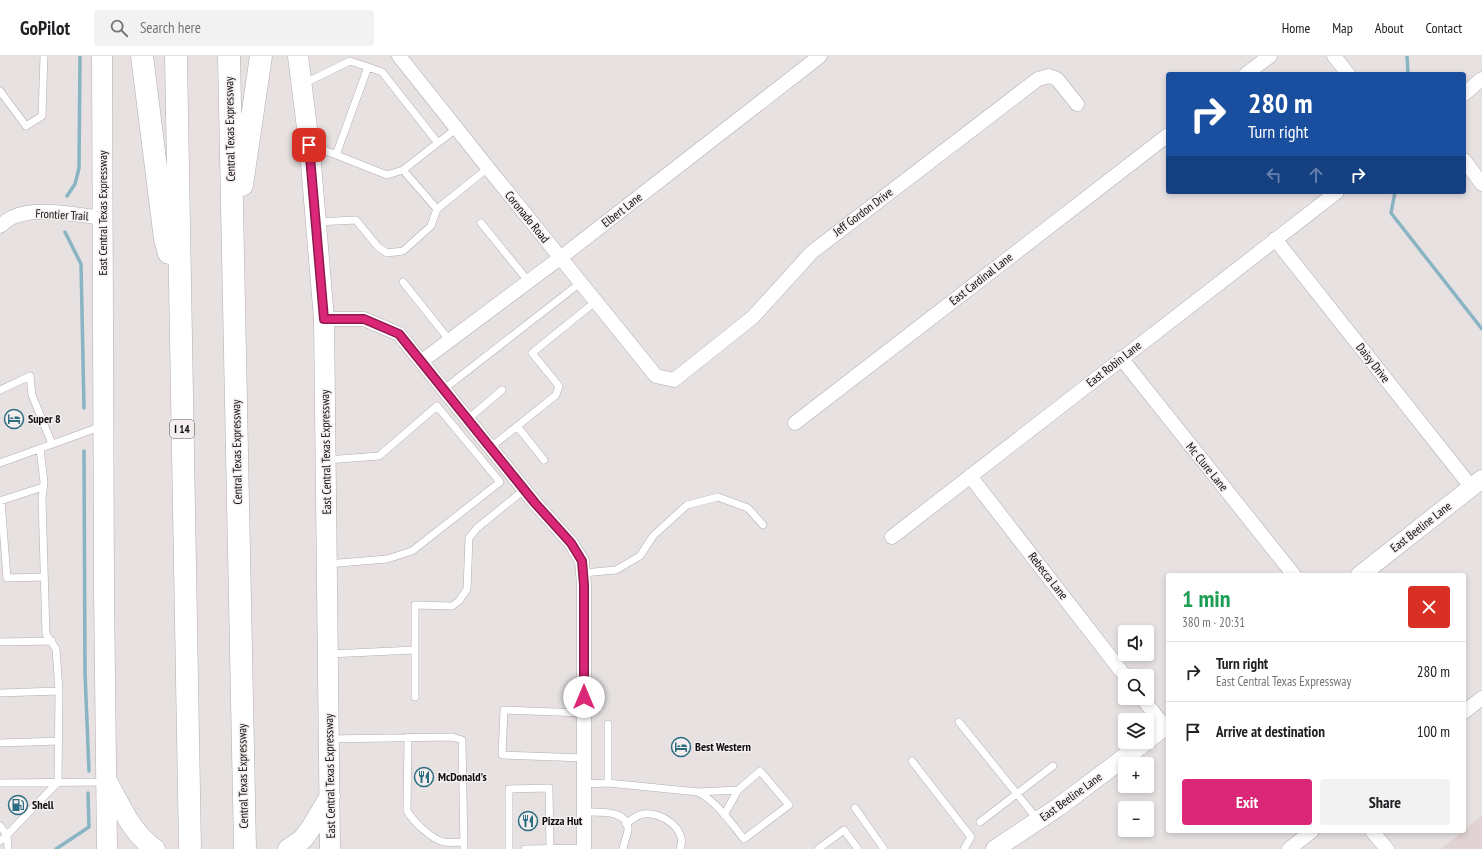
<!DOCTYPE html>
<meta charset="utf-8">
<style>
:root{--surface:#fff;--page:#f2f2f2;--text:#202124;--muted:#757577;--line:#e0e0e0;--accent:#db2777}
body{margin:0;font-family:"PT Sans Narrow",sans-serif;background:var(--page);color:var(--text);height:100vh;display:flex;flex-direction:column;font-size:15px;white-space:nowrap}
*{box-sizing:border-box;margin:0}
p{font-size:13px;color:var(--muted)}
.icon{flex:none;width:22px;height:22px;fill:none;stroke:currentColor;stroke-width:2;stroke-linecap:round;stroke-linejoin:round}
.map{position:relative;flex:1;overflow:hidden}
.panel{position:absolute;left:1166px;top:517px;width:300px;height:260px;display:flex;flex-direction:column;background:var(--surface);border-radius:4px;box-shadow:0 2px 6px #0003}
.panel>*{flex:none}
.hud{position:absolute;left:1166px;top:16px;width:300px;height:122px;border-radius:4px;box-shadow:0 2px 6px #0003;background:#1a4fa0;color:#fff;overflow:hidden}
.buttons{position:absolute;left:1118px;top:569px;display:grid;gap:8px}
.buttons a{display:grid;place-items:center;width:36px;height:36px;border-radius:4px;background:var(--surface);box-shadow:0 2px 6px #0003;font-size:20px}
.pin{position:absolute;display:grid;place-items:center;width:34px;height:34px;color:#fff;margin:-17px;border-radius:8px;box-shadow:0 2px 6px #0006}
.me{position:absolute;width:44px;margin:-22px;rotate:0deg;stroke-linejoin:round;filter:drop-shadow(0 0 3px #0008)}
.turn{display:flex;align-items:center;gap:14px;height:84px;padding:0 16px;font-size:18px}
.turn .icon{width:52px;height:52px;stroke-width:2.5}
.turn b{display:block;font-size:28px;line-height:34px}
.lanes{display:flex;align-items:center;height:38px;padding:0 16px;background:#0003;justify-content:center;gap:20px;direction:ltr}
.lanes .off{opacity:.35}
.round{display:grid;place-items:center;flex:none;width:42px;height:42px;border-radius:4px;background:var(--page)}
.headline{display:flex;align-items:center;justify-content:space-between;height:68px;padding:0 16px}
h1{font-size:24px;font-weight:700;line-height:30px;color:#1e9e55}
.action{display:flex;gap:8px;margin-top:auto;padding:8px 16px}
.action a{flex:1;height:46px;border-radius:4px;background:var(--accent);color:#fff;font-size:16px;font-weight:700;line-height:46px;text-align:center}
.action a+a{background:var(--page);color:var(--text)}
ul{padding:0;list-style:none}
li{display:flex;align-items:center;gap:12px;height:60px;padding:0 16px;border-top:1px solid var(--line)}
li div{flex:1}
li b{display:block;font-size:15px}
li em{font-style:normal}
header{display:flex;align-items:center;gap:24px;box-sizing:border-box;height:56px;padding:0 20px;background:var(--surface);border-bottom:1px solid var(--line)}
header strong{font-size:19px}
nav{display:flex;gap:22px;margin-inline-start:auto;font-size:14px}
.search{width:280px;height:36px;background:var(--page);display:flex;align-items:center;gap:10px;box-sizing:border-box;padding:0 14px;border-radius:4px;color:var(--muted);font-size:15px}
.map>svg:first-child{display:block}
.built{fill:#e1d2d3}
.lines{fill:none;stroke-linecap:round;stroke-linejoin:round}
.stream{stroke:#88b4c4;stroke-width:3.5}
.service-casing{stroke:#b3aeae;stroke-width:8}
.minor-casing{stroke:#b3aeae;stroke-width:15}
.tertiary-casing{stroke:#b3aeae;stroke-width:19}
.secondary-casing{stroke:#b3aeae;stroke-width:21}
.motorway-casing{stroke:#b3aeae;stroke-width:23}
.service{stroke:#fff;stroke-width:7}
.minor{stroke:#fff;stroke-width:14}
.tertiary{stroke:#fff;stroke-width:18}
.secondary{stroke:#fff;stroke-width:20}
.motorway{stroke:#fff;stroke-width:22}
.route-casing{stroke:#8e194d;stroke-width:10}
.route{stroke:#db2777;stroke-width:7}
.labels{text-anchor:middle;stroke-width:3;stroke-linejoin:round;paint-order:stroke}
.shield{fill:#f4eeee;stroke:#535050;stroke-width:1}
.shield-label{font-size:11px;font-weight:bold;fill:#0e0c0c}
.street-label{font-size:12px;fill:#0e0c0c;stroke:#f4eeee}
.poi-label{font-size:12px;font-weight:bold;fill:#0e0c0c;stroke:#f4eeee;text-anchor:start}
</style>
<header>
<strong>GoPilot</strong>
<div class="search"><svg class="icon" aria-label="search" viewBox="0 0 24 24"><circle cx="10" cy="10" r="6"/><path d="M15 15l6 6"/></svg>Search here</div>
<nav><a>Home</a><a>Map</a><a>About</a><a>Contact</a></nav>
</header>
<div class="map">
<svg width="1482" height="793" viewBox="0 0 1482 793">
<rect width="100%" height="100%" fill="#e7e1e1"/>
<path class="built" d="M1482,759V793H1441L1464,775Z"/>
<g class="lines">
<path class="stream" d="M1407,0L1408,18
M1395,136L1391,157L1482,273
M67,140L75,128L79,112L80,0
M65,176L81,208L84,352
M84,395L85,617L89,715
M56,793L89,771L88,737"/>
<g class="service-casing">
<path id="service" d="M368,11L382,16L438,87
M303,28L350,5L368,11L336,99
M0,35L26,70L42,60L44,0
M311,89L387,119L403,114L457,72
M403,114L437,153
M317,166L356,164L378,191L387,197L403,195L431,170L437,153L488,112
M481,167L529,226
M403,226L450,285
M444,333L580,227
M0,334L30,320L32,339L52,388
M468,363L502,334
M517,370L544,404
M491,391L556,339L559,330L532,297L595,246
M326,404L379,400L437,350L500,426L412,495L387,503L327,508
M0,407L94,373H102
M0,445L43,431
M1,445L7,522L44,521
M583,517L616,514L640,500L653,480L687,449L718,441L748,452L763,469
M0,586L52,585
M329,598L415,594
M0,637L59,635
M415,641V549L452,550L459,545L467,533L469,482L477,472L524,434
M959,666L1038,764
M408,681L407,755C414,766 431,783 444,786C450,787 457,786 464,786
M329,683L452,681L462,684L464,793
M0,687L59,685
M584,702L502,699L504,654L584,657
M912,705L971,781L964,793
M0,727L105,726
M608,727V668
M583,728L608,727L698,736L738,734L760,715L789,749L744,783C731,767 717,746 698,736
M855,752L884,793
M583,756C597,756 629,753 628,774C627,780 624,787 623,793
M724,759L738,734
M980,766L1053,710
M626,768C631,764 637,759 643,758C661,755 688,773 680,793
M0,770L7,779L8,793
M0,785L7,779L58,726L59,635L56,593L46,578L42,443L44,426L40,393
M509,793V733L549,732L550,793
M525,793L584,792
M818,793L844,774L858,793"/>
</g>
<g class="minor-casing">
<path id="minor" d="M399,0L488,112L656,320L674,324L753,261L812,196L1038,23L1049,20L1057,23L1077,48
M1334,0L1348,18
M1246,18L1270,0
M1464,38L1482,23
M1464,104L1482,128
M0,170C4,167 8,163 13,161C37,150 77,159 103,162
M1275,183L1472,432
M324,263H364L399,278L535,447L571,487L582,505L584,529V793
M1121,302L1294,519
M422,305L560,202L820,0
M795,367L1168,79
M970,420L1125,620
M892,481L1337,136
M1142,642L1165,671
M1464,656L1482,642
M1372,775L1387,793
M1289,793L1312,775"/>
</g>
<g class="tertiary-casing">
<path id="tertiary" d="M1360,519L1482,423
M1147,684L1168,668
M995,793L1057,752L1145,686"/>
</g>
<g class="secondary-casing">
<path id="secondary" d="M102,0L104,533L107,793
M298,0L310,96L324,263L330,793
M108,727C121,750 132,778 155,793
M288,793L303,783L311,772L330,740"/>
</g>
<g class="motorway-casing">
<path id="motorway" d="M142,0L165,183L169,197
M176,0L190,793
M229,0L245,793
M242,129L261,0"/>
</g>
<use href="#service" class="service"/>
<use href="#minor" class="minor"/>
<use href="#tertiary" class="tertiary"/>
<use href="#secondary" class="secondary"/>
<use href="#motorway" class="motorway"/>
</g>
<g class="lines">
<g class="route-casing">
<path id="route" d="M309,89L324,263H364L399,278L535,447L571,487L582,505L584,529V641"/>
</g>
<use href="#route" class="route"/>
</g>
<defs>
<g id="hotel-ring" transform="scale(1)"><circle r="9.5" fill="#f4eeee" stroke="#2c6d81" stroke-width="1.5"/><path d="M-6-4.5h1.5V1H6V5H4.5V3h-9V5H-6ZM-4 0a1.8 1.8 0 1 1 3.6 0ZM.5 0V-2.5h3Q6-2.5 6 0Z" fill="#2c6d81"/></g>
<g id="restaurant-ring" transform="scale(1)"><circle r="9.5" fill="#f4eeee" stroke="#2c6d81" stroke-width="1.5"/><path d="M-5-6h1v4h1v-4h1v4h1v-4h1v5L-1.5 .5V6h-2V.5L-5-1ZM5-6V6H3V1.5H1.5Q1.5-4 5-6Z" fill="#2c6d81"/></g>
<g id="fuel-ring" transform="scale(1)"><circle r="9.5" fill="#f4eeee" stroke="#2c6d81" stroke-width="1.5"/><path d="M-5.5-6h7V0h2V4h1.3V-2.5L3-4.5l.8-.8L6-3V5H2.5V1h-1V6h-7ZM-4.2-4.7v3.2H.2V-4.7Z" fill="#2c6d81"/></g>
</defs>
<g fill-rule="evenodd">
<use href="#hotel-ring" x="14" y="363"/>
<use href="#hotel-ring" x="681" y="691"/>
<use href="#restaurant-ring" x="424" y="721"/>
<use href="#fuel-ring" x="18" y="749"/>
<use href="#restaurant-ring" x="528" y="765"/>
</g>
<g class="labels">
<rect class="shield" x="170" y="364" width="24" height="18" rx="3"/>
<g class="shield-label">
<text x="182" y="377">I 14</text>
</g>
<g class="street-label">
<text transform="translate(230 73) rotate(-91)" y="4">Central Texas Expressway</text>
<text transform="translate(622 154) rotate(-38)" y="4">Elbert Lane</text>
<text transform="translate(863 156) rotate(-37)" y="4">Jeff Gordon Drive</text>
<text transform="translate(103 157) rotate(-90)" y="4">East Central Texas Expressway</text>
<text transform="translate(62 159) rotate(3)" y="4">Frontier Trail</text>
<text transform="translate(527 161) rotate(51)" y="4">Coronado Road</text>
<text transform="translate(981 223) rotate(-38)" y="4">East Cardinal Lane</text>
<text transform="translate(1373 307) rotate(52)" y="4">Daisy Drive</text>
<text transform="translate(1114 308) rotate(-38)" y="4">East Robin Lane</text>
<text transform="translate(237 396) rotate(-91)" y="4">Central Texas Expressway</text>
<text transform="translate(326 396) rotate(-91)" y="4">East Central Texas Expressway</text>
<text transform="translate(1207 411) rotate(51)" y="4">Mc Clure Lane</text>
<text transform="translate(1421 471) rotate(-38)" y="4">East Beeline Lane</text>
<text transform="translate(1048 520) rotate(52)" y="4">Rebecca Lane</text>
<text transform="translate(243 720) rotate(-91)" y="4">Central Texas Expressway</text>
<text transform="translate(330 720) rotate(-91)" y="4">East Central Texas Expressway</text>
<text transform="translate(1071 741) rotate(-36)" y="4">East Beeline Lane</text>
</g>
<g class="poi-label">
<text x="28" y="367">Super 8</text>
<text x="695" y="695">Best Western</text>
<text x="438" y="725">McDonald's</text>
<text x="32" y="753">Shell</text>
<text x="542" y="769">Pizza Hut</text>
</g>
</g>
</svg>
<div class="buttons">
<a><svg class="icon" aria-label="sound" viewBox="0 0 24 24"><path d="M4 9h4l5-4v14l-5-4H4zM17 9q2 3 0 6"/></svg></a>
<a><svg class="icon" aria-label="search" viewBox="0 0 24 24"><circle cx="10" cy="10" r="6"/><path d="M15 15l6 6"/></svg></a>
<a><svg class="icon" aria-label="layers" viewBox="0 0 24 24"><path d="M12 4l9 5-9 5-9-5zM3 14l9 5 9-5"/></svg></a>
<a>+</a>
<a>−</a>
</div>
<div class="pin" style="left:309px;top:89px;background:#d93025"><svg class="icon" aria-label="arrive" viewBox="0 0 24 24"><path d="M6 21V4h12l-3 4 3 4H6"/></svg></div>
<svg class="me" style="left:584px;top:641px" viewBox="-20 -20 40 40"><circle r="19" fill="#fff"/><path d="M0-13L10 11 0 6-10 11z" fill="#db2777"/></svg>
<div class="hud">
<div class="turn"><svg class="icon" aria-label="right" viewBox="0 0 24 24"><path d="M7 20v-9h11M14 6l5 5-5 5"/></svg><div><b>280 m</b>Turn right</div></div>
<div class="lanes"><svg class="icon off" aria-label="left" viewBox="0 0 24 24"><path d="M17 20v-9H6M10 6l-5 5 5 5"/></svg><svg class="icon off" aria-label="ahead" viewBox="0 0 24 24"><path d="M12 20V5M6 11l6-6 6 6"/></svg><svg class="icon" aria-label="right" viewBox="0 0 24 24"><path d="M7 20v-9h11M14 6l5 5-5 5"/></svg></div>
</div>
<section class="panel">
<div class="headline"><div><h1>1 min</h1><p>380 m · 20:31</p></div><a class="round" style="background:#d93025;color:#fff"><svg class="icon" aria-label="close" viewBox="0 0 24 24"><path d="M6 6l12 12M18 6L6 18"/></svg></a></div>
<ul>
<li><svg class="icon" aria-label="right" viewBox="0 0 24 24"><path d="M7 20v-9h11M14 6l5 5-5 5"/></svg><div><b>Turn right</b><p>East Central Texas Expressway</p></div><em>280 m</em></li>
<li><svg class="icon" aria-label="arrive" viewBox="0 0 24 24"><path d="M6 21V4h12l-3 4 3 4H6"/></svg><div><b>Arrive at destination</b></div><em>100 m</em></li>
</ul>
<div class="action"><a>Exit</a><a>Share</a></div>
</section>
</div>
